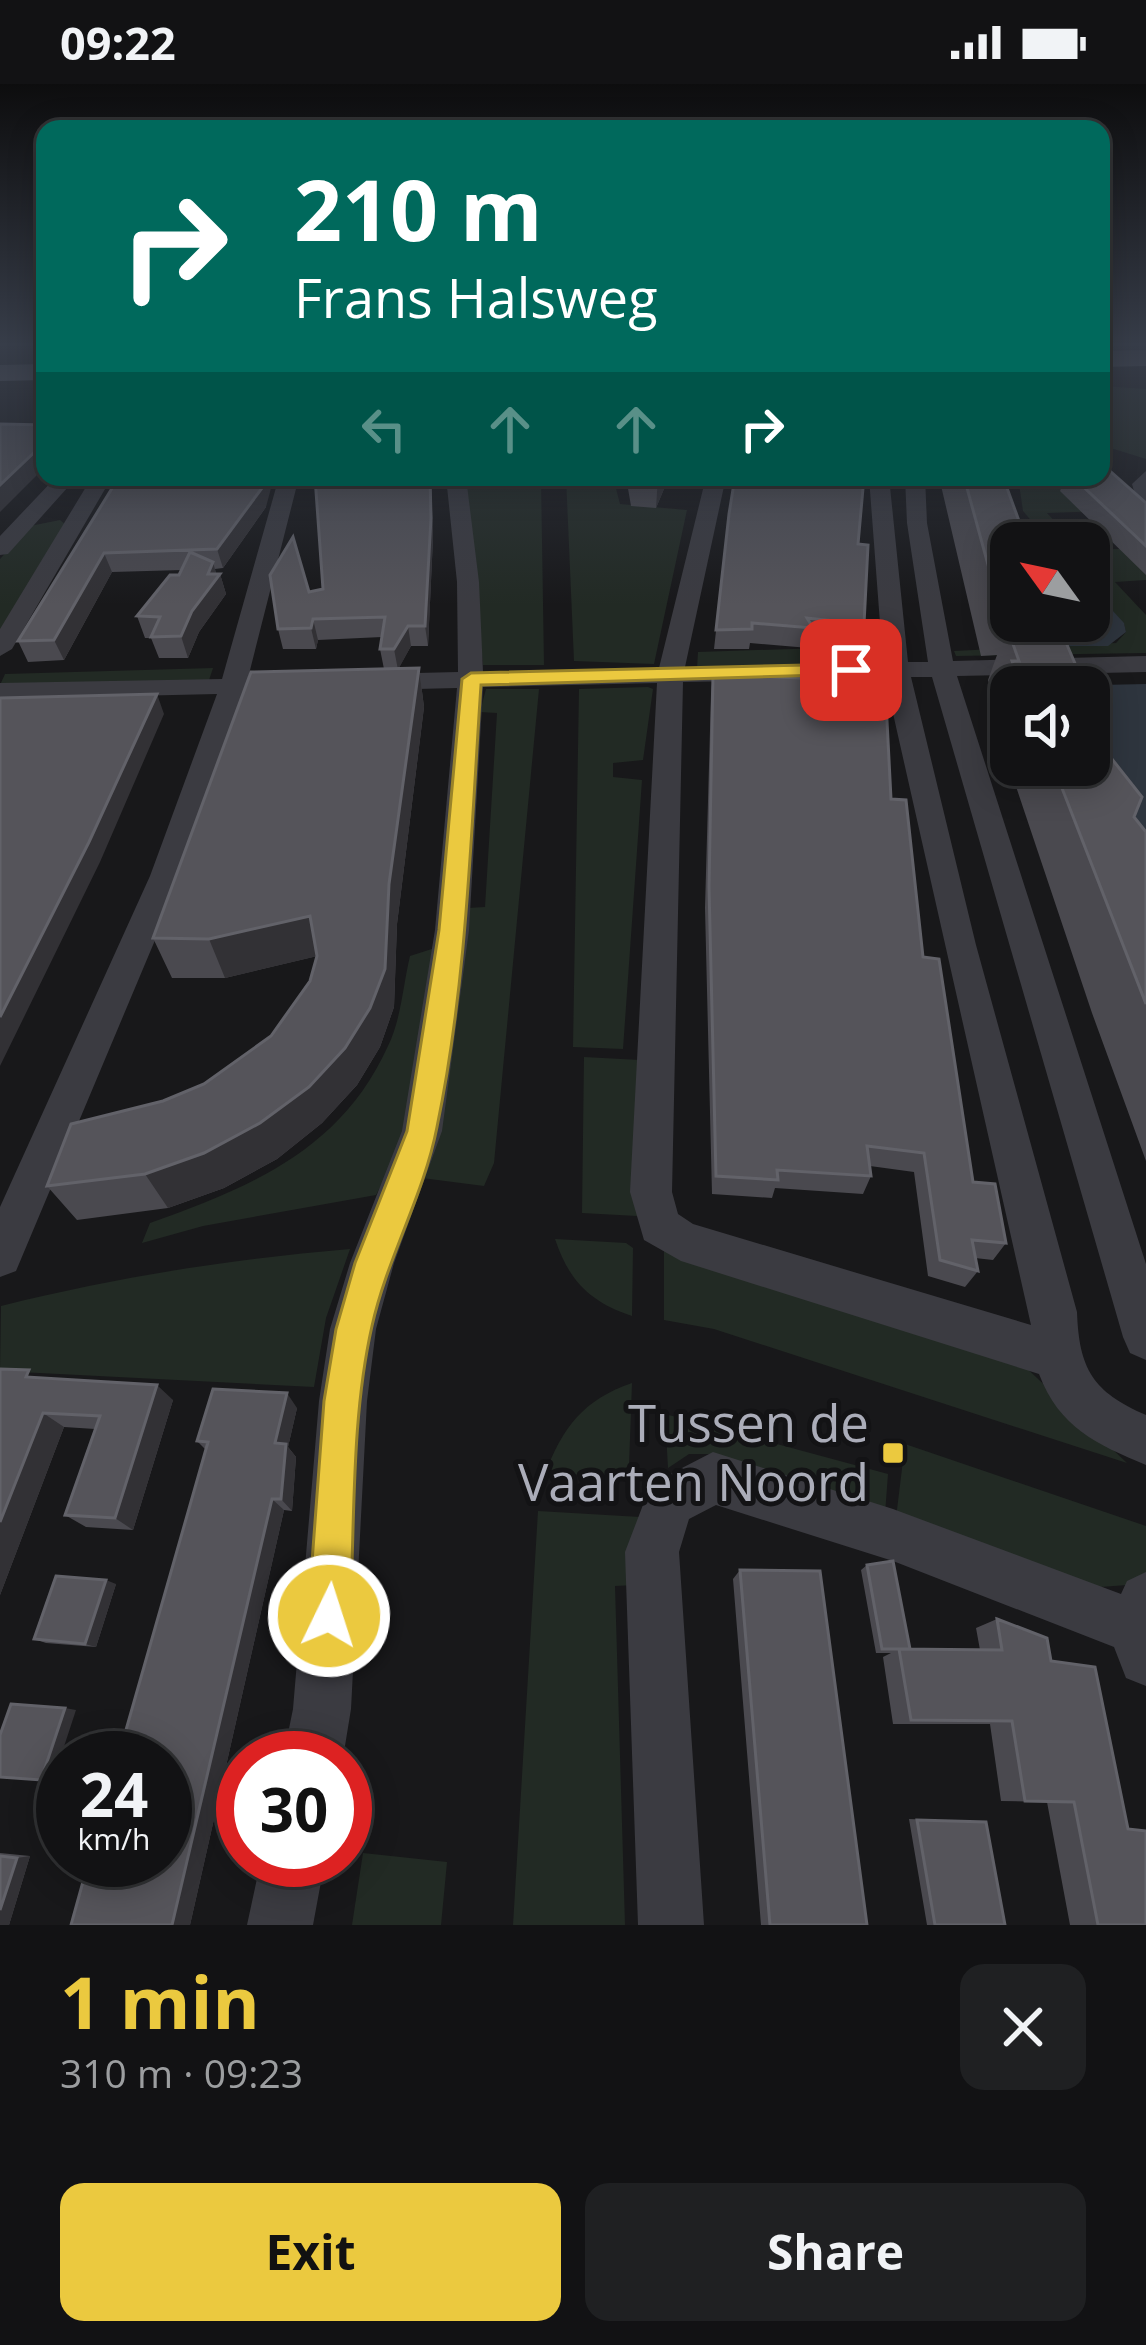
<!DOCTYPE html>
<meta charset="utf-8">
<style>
:root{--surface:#121214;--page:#1f2022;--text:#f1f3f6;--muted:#9c9ea0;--line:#313234;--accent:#ebc93f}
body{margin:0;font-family:"Open Sans",sans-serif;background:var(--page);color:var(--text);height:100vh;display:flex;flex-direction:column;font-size:45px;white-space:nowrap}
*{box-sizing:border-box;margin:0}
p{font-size:39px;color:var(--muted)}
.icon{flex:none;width:66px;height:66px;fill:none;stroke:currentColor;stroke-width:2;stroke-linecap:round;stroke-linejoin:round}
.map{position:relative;height:1841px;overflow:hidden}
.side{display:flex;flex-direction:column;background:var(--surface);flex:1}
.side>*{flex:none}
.guide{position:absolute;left:36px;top:36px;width:1074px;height:366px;border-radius:24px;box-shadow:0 6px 30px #0003,0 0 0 3px var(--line);background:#00695c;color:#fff;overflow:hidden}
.needle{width:78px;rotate:303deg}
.controls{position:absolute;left:990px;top:438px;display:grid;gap:24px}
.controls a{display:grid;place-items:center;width:120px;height:120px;border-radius:24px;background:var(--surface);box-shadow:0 6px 30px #0003,0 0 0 3px var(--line);font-size:60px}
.speed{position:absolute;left:36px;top:1647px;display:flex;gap:24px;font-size:60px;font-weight:700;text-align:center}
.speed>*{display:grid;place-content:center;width:156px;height:156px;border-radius:50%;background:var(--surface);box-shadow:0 6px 30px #0003,0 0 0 3px var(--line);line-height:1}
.speed small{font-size:30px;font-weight:400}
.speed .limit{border:18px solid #d22;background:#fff;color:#111}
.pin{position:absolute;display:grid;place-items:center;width:102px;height:102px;color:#fff;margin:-51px;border-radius:24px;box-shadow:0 6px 18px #0006}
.me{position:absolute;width:132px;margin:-66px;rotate:4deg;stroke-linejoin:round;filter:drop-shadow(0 0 9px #0008)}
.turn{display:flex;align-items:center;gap:42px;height:252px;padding:0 60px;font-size:54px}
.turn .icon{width:156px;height:156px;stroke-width:2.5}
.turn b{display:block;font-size:84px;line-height:102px}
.lanes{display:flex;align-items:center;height:114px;padding:0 60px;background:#0003;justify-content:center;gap:60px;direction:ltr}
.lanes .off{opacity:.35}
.round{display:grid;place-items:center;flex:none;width:126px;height:126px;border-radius:24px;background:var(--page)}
.head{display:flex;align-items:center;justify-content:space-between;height:204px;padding:0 60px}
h1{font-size:72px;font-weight:700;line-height:90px;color:var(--accent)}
.button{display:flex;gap:24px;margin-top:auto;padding:24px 60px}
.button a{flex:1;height:138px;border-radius:24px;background:var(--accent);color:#111;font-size:48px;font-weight:700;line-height:138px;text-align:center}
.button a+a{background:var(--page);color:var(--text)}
.status{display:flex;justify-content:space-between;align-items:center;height:84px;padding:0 60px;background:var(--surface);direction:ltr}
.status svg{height:33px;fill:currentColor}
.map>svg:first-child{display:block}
.green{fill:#222a24}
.water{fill:#2e353e}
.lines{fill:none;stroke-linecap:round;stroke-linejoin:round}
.minor{fill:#3b3b41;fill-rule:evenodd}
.trunk{fill:#5d5e67;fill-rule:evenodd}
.wall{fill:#4a494f}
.shaded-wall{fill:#323135}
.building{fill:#55545a;stroke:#626269;stroke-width:3}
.route{fill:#ebc93f;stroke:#998329;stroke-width:3}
.poi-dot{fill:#ebc93f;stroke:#131315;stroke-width:4.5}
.labels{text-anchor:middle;stroke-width:10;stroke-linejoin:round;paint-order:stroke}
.near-poi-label{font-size:51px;fill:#abadb9;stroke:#131315;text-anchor:end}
</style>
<div class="status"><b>09:22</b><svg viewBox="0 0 49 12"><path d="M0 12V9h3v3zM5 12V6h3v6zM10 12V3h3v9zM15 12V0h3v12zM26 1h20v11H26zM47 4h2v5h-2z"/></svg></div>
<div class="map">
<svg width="1146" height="1841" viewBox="0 0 1146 1841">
<rect width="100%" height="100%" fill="#18181a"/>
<path class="green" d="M1101,302L1146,305V375L1101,361Z
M465,393H541L544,581H483Z
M566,393H613L620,420L687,426L654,580L574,577Z
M1018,393H1053L1127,407L1137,426L1047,429L1075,459H1050L1023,427Z
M60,436L66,441L0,547V475L30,442Z
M1146,464V496L1115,498L1146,531V569L956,572L954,567L1116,559L1126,548L1124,540L1089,501V466Z
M884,562L885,578L697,585L698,568Z
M213,584L209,596L0,601L5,590Z
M648,603L653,605L643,676L613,679V693L642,696L623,965L573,963L579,605Z
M486,605H539L494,1079L484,1102L422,1094L468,824L485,823L497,629L480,628Z
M438,863L404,1057L376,1111L203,1142L142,1159L150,1139C251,1103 341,1066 388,962C401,936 403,901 410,872Z
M584,973L640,976L637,1132L582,1129Z
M555,1155L626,1159L633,1164L632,1232C590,1218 569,1197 555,1155Z
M664,1162L1019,1277L1127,1379L714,1245L664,1236Z
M350,1165L326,1234L314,1303L0,1287L1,1222C117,1193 231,1175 350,1165Z
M632,1299L629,1382L611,1391L545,1390C563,1343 583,1316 632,1299Z
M665,1330L888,1390L885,1430L713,1370H689L668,1384Z
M905,1360L1146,1442V1491L1127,1501L1087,1504L896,1434Z
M538,1427L640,1433L635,1501L615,1502L625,1841H513Z
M363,1769L447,1778L441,1841H352Z"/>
<path class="water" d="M1089,501L1124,539L1126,548L1108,562H1039L1031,537H1089Z
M1146,600V831L1089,681V603L1054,602Z"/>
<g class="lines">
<path class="minor" d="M1146,387V420L1136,414L1132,400Z
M56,393H77L8,470L0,471V452Z
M92,393H112L12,565L0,572V545Z
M279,393H299L248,594L291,593L304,601L291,609L243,610L182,792L16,1187L0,1193V1123L150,792L217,610L0,615V599L222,595Z
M446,393H466L479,498L483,588L659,584L706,393H726L685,583L883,579L869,393H889L908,578H928L907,439L905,393H925L927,439L953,577L1146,572V588L957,592L1146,1180V1276L1130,1269L1123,1253L932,593H911L976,861L1077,1228C1079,1285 1093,1308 1146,1331V1381C1096,1360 1059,1343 1039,1290L681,1177L644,1156L630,1108L657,599L483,603L469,846L442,1047L394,1179L376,1245L367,1317L351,1625L343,1674H283L293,1625L319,1317L330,1245L350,1179L402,1047L435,846L457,604L376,606L363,598L376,590L458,588L457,498ZM885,594L1031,1241L693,1140L678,1130L672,1108L683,598Z
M713,1368L893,1425L1121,1510L1127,1497L1146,1488V1602L1126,1594L1114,1563L893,1477L716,1421L689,1435L679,1468L704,1841H638L625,1468L651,1400Z
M261,1776H325L313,1841H247Z"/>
<path class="trunk" d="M1146,266V282L1101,283V267Z
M45,280V296L0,297V281Z"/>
</g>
<path class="wall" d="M119,393L266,423L223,484L215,485L216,490H220L226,510L199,548L188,574H159L151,554H145L137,532L179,491L182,486L112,488L64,576L28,578L18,557Z
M315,393H431L433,454L428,562H411L398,585L419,584L424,623L397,840L394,923L380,963L357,1001L322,1039L277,1075L224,1104L168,1124L77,1136L47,1102L163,1017L204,1000L271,952L310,897L317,872L225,894H172L153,854L384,585L380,565L382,553L318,556L316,565H283L278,545L309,508L323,505Z
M626,393H669L656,424L631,422Z
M939,393H1003L1011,459V537H1043L1041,542L1085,603H1011V681H1089V612L1100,638L1093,652L1134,733L1146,748V1077L1092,929L992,631L995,621L988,596L997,571L981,572Z
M1066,393H1101L1146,419V491L1060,407Z
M729,430L858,460L864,540L859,559L811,554L809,564L750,559L749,565H714Z
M713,590L891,715L923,873L973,1098L1006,1159L993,1176L975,1174L978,1187L965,1203L928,1192L914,1088L870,1082L871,1092L863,1110L775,1104L772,1114L712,1110L705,824L711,610Z
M0,1285L38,1294L173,1316L133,1446L86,1443L65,1431L95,1345L64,1343L0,1511Z
M297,1324L288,1363L296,1373L292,1427L284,1426L190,1841H71L206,1366L197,1357Z
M867,1481L910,1565L980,1566L976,1544L997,1535L1051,1577L1146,1841H1070L1047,1718L1001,1717L990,1640H893L883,1573L891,1569H876L861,1486Z
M740,1486L867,1841H761L733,1495Z
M116,1500L96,1563L46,1559L34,1555Z
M909,1735L986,1738L1005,1841H927Z
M0,1769L30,1772L9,1841H0Z"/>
<path class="shaded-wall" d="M45,358V383L0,428V401Z
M265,393H274L266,423L223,484L217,465Z
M430,393L433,454L428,562L425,542Z
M658,393H669L656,424Z
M104,469L112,488L64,576L54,556Z
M213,478L217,493L220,490L226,510L199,548L188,574L181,552Z
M313,535L318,556L316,565L311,544Z
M408,542L411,562L398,586L394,565Z
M419,584L424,623L397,840L394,923L380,963L357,1001L322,1039L277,1075L224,1104L168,1124L145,1090L204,1069L389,800Z
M157,610L164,630L100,778L0,982V933Z
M310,832L322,871L225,894L209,855Z
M157,1301L173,1316L133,1446L115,1434Z
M287,1309L297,1324L288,1363L296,1373L292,1427L281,1415L275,1359Z
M43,1329L64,1343L0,1511V1438Z
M272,1415L284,1426L190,1841H172Z
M106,1496L116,1500L96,1563L85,1560Z
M65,1624L76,1626L53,1696H41Z
M30,1772L9,1841H0V1826L17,1774Z"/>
<path class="building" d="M0,340L45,341V358L0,401Z
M1101,379L1146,419V462L1073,393H1101Z
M119,393H265L262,404L217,465L104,469L54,556L18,557Z
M315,393H430L431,434L425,542H408L394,565H380L385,533L313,535L311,544L278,545L270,491L293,453L309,508L323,505Z
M735,393H864L858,460L868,461L864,540L807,534L813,544L752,539V545L716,546L729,430Z
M964,393H1003L1027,459H1011V520L999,521Z
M190,468L213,478L208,490H220L192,527L181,552L151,553L160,533L137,532L170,491H179Z
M1059,542L1085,603H1022L1012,577H1019L1007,543Z
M419,584L389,800L385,885L370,924L345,964L309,1003L260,1039L204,1069L145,1090L47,1102L71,1040L163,1017L204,1000L271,952L310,897L317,872L310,832L209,855L153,854L251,588Z
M713,590L885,598L891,715L906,716L923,873L939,875L973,1098L995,1100L1006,1159L972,1156L978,1187L940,1176L924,1069L867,1062L871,1092L777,1086L778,1096L716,1092L709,803Z
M157,610L89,758L0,933V614Z
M1089,612L1100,638H1089Z
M1089,646L1142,713L1134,733L1146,748V920L1053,681H1089Z
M0,1285L29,1286L26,1293L157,1301L115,1434L65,1431L100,1332L43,1329L0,1438Z
M213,1305L287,1309L275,1359L286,1360L281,1415H272L172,1841H71L89,1776H165V1674H118L208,1358L197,1357Z
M893,1477L910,1565H882L867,1481Z
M740,1486L820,1487L867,1841H770Z
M56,1492L106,1496L85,1560L34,1555Z
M997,1535L1047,1554L1051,1577L1095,1583L1128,1745L1146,1747V1841H1098L1074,1718L1025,1717L1012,1637L911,1636L899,1565L1002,1566Z
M11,1620L65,1624L41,1696L0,1693V1651Z
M917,1736L986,1738L1005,1841H935Z
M0,1772L17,1774L0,1826Z"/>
<linearGradient id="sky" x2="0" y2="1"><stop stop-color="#0d0d0e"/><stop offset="0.5" stop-color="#373d49"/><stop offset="1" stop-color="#373d49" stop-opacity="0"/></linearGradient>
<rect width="1146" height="521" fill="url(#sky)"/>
<path class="route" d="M851,580L858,582V590L481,601C471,748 467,899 437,1043C424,1111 387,1174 372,1242C351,1335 355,1437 350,1532L344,1546L329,1553L315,1546L308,1532L324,1317L336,1245L355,1179L407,1047L439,846L462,595L471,589Z"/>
<rect class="poi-dot" x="881" y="1357" width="24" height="24" rx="6"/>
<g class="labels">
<g class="near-poi-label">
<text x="869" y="1358">Tussen de<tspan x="869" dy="59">Vaarten Noord</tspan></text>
</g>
</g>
</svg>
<div class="controls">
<a><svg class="needle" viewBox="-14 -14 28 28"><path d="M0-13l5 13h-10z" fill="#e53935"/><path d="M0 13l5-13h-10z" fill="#9c9ea0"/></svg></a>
<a><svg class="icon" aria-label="sound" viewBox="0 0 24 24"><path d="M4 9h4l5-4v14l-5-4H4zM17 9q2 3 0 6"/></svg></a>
</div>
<div class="speed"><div>24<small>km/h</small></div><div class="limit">30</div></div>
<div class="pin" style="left:851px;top:586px;background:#d93025"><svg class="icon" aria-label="arrive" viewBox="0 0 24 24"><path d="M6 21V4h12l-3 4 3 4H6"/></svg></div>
<svg class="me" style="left:329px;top:1532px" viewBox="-20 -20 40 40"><circle r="17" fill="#ebc93f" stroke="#fff" stroke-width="3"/><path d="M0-11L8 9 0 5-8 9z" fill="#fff"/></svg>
<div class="guide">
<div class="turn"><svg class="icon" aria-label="right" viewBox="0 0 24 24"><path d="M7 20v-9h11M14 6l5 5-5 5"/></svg><div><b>210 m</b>Frans Halsweg</div></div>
<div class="lanes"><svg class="icon off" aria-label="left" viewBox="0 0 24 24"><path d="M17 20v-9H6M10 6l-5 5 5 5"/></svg><svg class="icon off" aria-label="ahead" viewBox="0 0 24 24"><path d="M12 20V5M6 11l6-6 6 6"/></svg><svg class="icon off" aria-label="ahead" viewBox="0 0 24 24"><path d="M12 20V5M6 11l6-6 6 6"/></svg><svg class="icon" aria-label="right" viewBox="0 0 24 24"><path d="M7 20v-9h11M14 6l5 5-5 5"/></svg></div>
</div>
</div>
<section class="side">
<div class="head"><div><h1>1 min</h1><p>310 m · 09:23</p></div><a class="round"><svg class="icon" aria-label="close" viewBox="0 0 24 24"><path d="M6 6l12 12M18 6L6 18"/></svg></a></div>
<div class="button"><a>Exit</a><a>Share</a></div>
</section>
